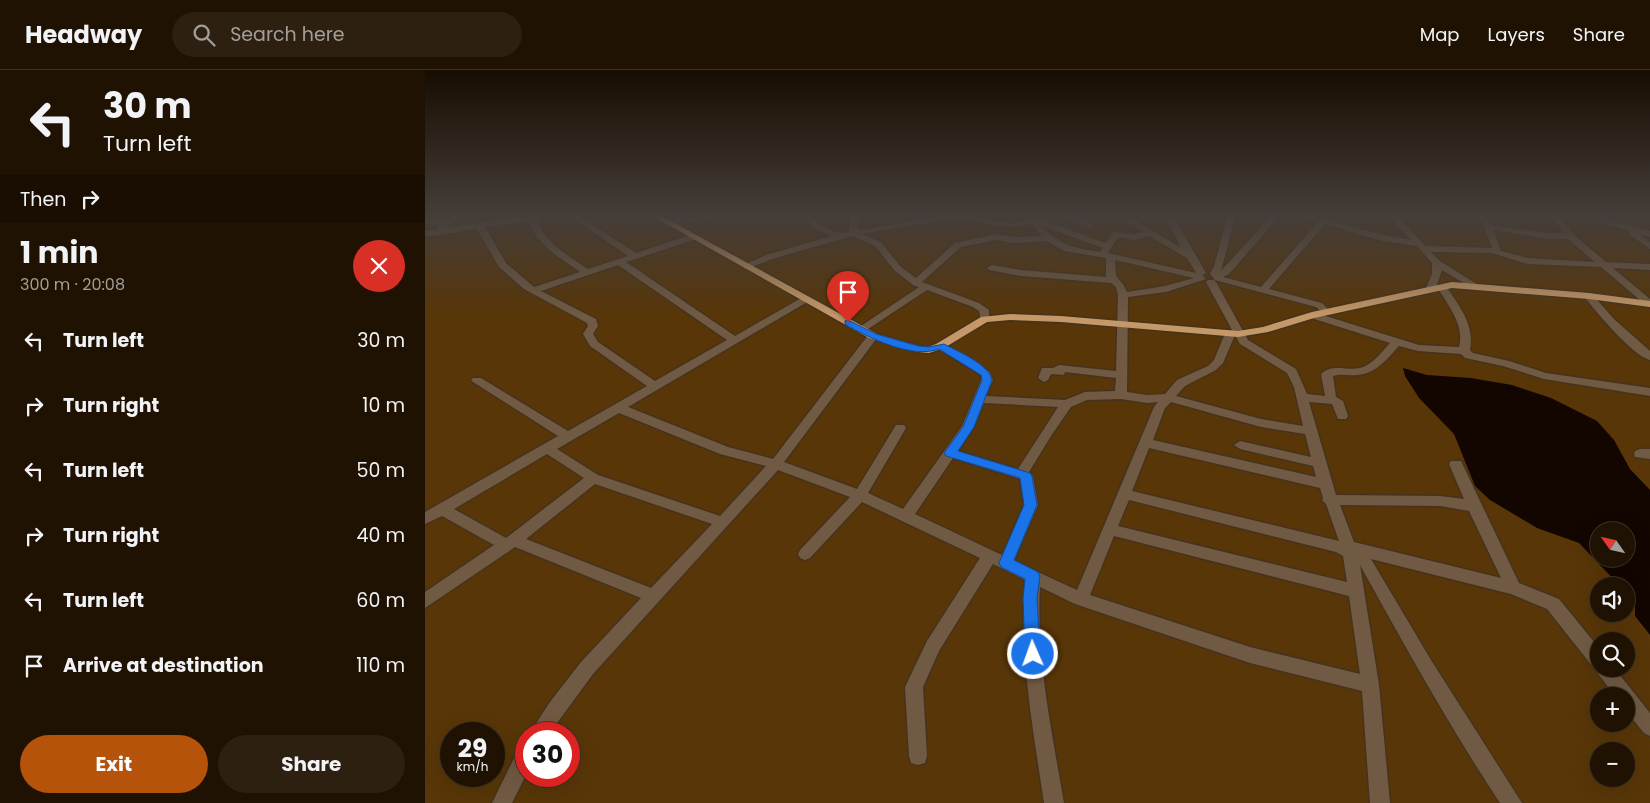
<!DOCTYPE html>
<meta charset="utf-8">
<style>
:root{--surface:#201202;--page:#2d2011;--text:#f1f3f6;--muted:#a29e99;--line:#3d3224;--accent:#b45309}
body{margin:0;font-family:Poppins,sans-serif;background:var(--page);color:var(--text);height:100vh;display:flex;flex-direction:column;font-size:19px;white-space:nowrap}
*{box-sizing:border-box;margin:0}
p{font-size:16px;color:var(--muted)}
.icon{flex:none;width:28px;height:28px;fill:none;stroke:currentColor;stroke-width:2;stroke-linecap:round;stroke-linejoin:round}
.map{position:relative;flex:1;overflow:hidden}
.side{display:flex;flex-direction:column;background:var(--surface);width:425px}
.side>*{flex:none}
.guide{background:#201202;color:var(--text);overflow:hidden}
.needle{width:32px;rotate:304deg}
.tools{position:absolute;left:1165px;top:452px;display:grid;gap:10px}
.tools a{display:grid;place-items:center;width:45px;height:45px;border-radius:50%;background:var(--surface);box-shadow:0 5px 20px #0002,0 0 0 1px var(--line);font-size:25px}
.speed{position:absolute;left:15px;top:652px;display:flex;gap:10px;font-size:25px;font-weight:700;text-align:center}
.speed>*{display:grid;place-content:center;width:65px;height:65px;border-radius:50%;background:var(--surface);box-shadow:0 5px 20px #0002,0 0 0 1px var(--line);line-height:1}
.speed small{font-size:12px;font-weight:400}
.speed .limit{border:8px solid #d22;background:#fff;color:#111}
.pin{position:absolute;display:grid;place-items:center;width:42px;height:42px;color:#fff;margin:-51px -21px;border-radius:50% 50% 50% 0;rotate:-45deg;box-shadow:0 0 5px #0007}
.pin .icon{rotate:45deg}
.me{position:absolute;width:55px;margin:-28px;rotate:358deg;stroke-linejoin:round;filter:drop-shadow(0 0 4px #0008)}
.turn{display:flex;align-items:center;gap:18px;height:105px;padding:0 20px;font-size:22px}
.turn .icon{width:65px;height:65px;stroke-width:2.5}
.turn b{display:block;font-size:35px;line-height:42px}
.then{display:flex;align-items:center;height:48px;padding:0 20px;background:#0003;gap:10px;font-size:19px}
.round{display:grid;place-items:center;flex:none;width:52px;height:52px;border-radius:26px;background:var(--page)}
.headline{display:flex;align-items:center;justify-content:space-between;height:85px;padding:0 20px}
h1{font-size:30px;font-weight:700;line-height:38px}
.action{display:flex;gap:10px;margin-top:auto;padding:10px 20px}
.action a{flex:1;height:58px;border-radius:30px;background:var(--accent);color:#fff;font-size:20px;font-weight:700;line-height:58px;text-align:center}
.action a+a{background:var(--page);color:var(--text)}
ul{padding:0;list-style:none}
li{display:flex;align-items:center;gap:15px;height:65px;padding:0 20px}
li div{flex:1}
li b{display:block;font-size:19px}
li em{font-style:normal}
header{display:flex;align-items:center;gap:30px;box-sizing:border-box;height:70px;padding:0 25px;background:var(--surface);border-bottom:1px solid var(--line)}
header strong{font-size:24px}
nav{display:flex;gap:28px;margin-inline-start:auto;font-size:18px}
.search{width:350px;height:45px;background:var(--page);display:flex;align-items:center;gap:12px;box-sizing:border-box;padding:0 18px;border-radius:28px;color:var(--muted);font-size:19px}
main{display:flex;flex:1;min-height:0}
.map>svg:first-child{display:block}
.green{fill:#583608;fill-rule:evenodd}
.water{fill:#130600;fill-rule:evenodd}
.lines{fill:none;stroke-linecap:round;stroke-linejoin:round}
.minor-casing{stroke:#45331e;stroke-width:3}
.major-casing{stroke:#45331e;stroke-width:3}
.minor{fill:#705a43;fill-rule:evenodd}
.major{fill:#c49867;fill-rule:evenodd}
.route{fill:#1a73e8;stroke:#114b97}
</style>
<header>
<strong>Headway</strong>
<div class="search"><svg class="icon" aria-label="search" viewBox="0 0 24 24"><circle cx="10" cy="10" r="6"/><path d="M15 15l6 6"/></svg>Search here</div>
<nav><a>Map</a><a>Layers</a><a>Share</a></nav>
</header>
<main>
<section class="side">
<div class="guide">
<div class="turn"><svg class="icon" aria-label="left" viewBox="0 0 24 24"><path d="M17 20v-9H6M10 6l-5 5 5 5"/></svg><div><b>30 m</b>Turn left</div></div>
<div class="then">Then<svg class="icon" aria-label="right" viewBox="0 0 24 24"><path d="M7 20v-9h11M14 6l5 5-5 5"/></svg></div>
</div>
<div class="headline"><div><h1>1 min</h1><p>300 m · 20:08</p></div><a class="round" style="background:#d93025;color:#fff"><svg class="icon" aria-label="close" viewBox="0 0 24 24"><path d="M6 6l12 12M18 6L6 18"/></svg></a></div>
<ul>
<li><svg class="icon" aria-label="left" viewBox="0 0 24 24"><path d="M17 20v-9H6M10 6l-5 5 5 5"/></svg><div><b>Turn left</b></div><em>30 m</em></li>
<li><svg class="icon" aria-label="right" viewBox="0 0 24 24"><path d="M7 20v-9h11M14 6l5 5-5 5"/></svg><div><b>Turn right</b></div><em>10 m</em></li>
<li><svg class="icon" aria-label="left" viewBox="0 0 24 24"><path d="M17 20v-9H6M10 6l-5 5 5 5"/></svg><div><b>Turn left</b></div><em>50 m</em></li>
<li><svg class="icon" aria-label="right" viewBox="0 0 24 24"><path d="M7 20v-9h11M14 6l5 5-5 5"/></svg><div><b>Turn right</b></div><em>40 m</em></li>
<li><svg class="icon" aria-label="left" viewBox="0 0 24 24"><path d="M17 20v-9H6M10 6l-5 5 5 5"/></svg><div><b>Turn left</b></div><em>60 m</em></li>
<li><svg class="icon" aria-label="arrive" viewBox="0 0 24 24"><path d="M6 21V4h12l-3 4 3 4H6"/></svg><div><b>Arrive at destination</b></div><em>110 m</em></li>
</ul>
<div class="action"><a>Exit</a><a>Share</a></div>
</section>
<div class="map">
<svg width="1225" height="733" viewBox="0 0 1225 733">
<rect width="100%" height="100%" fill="#2b1802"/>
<path class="green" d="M0,144H1225V733H0ZM1174,461H1201V489H1174ZM1174,516H1201V544H1174ZM1174,571H1201V599H1174ZM1174,626H1201V654H1174ZM26,664H69V706H26ZM101,664H144V706H101ZM1174,681H1201V709H1174Z"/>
<path class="water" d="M978,298L1002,305L1046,308L1087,315L1126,328L1172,351L1189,370L1205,399L1225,420V565L1210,546V533L1201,523V516H1195L1154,473L1112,458L1065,430L1050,416L1029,364L994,328L980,306ZM1174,461H1201V489H1174Z"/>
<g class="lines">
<g class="minor-casing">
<path id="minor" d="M31,144H40L23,155L21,158L107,145L136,144L132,146L112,149C119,173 144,186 163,199L203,186L142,144H151L211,183L265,165H271V169L201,192L310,266L378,227H384V231L203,337L303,377L348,389L444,264H452L453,266L452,268L359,392L432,419L471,355H479L481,358L443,423L478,439L537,356L556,310V305L552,302L511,278L510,276L511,274H519L565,302L568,310L561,326L640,330L660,322L690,321L691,308L640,302L639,305L626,304L623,310L619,312L613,308L617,298H628L634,295L691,301L693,225L691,217L686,213L596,206L564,200L562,198L567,195L596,200L681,207V188L639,181L622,171L589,173L572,170L536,177L497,212L554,233L564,240V251H556L554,241L548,237L502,220L437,263L432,260L433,258L494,217L488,215L470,201L450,176L427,166L347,189L324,198L321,199L316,196L341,185L407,166L389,158L378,144H386C393,156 410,166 424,162L426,144H434L433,160L517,146L544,145L568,152L593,153L603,150L597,144H605L610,149C630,144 650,139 668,155L664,157C642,150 645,146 620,151L681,173L688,162L710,164L719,162L691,144H701L756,178L739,144H747L781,203L777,205L781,209L741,222L703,227L702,322L722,325L740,324L752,310L783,296L789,290L801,261L807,260L781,212L783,210H789L791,212L823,270L871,299L882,324L900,326L896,304C907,293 922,301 935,298C947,295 957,282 965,273L883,247V243H891L994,275L1034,277C1040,255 1023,235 1012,217L1014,215H1020C1034,235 1050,255 1045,280L1048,283L1084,291L1121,303L1225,318V326L1119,309L1078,296L1040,288L1036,284L993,281L974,276C962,289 951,304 932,305C924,306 916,303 908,306L911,327L918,331L923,346L921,349H913L907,334L884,332L911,425L1015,426L1039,429L1024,394L1026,391H1036L1094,513L1134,529L1174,578V599H1190L1225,643V666L1219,663L1201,641V626H1190L1174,605L1172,598L1168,597L1122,539L1086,524L946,489L1006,590L1097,733H1075C1024,656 980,576 935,495L954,615L965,733H945L937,621L825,593L650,534L615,517C611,590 627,662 639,733H619C608,659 594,585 600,510L568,494L514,581L498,617L502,686L500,693L493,695L486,693L484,686L480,617L502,571L555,488L437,432L385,488L380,490L375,488L373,484L375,480L425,427L353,400L168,604L124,664H104L125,632L156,592L216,528L90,477L0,538V522L69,475L17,446L0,454V442L133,366L48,312L46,310L48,308H56L143,361L222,316L165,276L158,264L163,256L162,253L99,219L74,197L52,159L0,167V161L11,160L14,155L0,154V150H19ZM544,149C565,156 584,160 606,154L617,166L589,167L572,164L530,173L491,208L476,197L456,172L437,164L517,150ZM104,151C111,175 136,188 155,202L109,217L81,193L60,157ZM617,156L678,178L675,182C649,178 636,176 617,156ZM724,166L762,188L771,203L683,183L693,167L710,170ZM690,190L769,208L740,216L702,222L698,214L691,206ZM193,195L302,270L230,311L173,272L168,264L173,256L171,249L116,221ZM810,265L815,274L862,303L869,317L878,356L836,349L751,326L760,316L791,300L798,293ZM696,329L722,333L733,332L729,337L652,520L589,491L613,435L608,406L604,402L626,366L646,337L662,330ZM746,332L836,357L880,364L886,387L815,371L809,375L815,379L888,396L891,407L728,370L740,338ZM559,333L633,337L593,399L533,381L549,357ZM194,343L295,384L341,396L295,446L173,405L132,379ZM724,378L895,418L898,428L897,430L901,434L914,471L707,421ZM122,384L159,408L81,468L29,439ZM528,388L595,409L599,435L577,485L490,444ZM170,414L287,454L226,518L101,469ZM704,430L911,482L918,486L922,512L693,456ZM915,435L1015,436L1044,441L1076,508L929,472ZM689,466L924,526L935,604L825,577L665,525Z
M298,144H319L315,146L243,155L239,153L243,151Z
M803,144H811L796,201L848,144H856L804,204L798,207L836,217L893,152L871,146L870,144C888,144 903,150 920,155C942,161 963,166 986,170L962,144H970L1001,176L1067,178L1058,153L1043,144C1052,144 1063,146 1067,155L1122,163H1139L1124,144H1132L1148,164L1181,192L1225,194V200L1188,198L1225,229V237L1222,236L1176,197L1103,194L1067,183L1006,182L1015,191L1055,216L1050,219L1047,218L1017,200L1011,218L1006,221L1003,220L1001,218L1007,204V193L992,176L957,171L900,154L844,219L897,233L906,242L901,245L891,237L790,210L785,204L789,196ZM1069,160L1122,169H1143L1170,192L1103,188L1076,181Z
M1150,144H1162L1225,161V167L1214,164L1225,172V179L1204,164V161Z
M1164,223L1167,224L1189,249L1225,281V290C1208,286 1170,241 1159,226Z
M1215,379H1225V389L1210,387L1209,384L1210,381Z
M101,676V705L87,733H67L94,678Z"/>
</g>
<g class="major-casing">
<path id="major" d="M224,144H233L452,264L494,276L503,277L511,274L556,247L585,244L636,246L813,261L838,257L887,242L1027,212L1164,223L1225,231V237L1164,229L1027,218L889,248L843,262L813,267L636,252L585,250L562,252L519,278L504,283L493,282L444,268Z"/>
</g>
<use href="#minor" class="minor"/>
<use href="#major" class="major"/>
</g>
<linearGradient id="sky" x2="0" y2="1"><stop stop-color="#180d01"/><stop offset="0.59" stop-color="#443d39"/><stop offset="1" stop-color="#443d39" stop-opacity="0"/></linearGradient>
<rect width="1225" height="246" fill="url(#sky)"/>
<path class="route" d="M423,250L451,264L493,276L504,277L519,274C532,281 564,294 567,310L549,357L533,381L605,403L607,406L612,435L589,490L613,502L615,506L612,528L615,584L613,589L608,591L602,589L600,584L598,528L600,509L576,497L574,493L599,435L595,408L521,386L519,383L538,357L557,310L556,305L514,279C487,289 444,268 420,254V251Z"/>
</svg>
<div class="tools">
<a><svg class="needle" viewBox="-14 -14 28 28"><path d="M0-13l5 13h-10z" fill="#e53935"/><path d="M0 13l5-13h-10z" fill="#a29e99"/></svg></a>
<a><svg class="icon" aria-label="sound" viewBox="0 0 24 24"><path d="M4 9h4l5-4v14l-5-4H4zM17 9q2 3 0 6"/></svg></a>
<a><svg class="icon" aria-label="search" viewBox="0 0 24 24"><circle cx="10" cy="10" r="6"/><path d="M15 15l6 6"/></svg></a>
<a>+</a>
<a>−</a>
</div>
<div class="speed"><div>29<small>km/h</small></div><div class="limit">30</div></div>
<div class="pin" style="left:423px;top:252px;background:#d93025"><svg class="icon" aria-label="arrive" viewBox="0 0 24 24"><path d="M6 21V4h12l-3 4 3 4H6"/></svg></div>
<svg class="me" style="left:608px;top:584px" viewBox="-20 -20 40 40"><circle r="17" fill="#1a73e8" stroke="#fff" stroke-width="3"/><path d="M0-11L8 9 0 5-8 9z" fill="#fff"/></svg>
</div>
</main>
